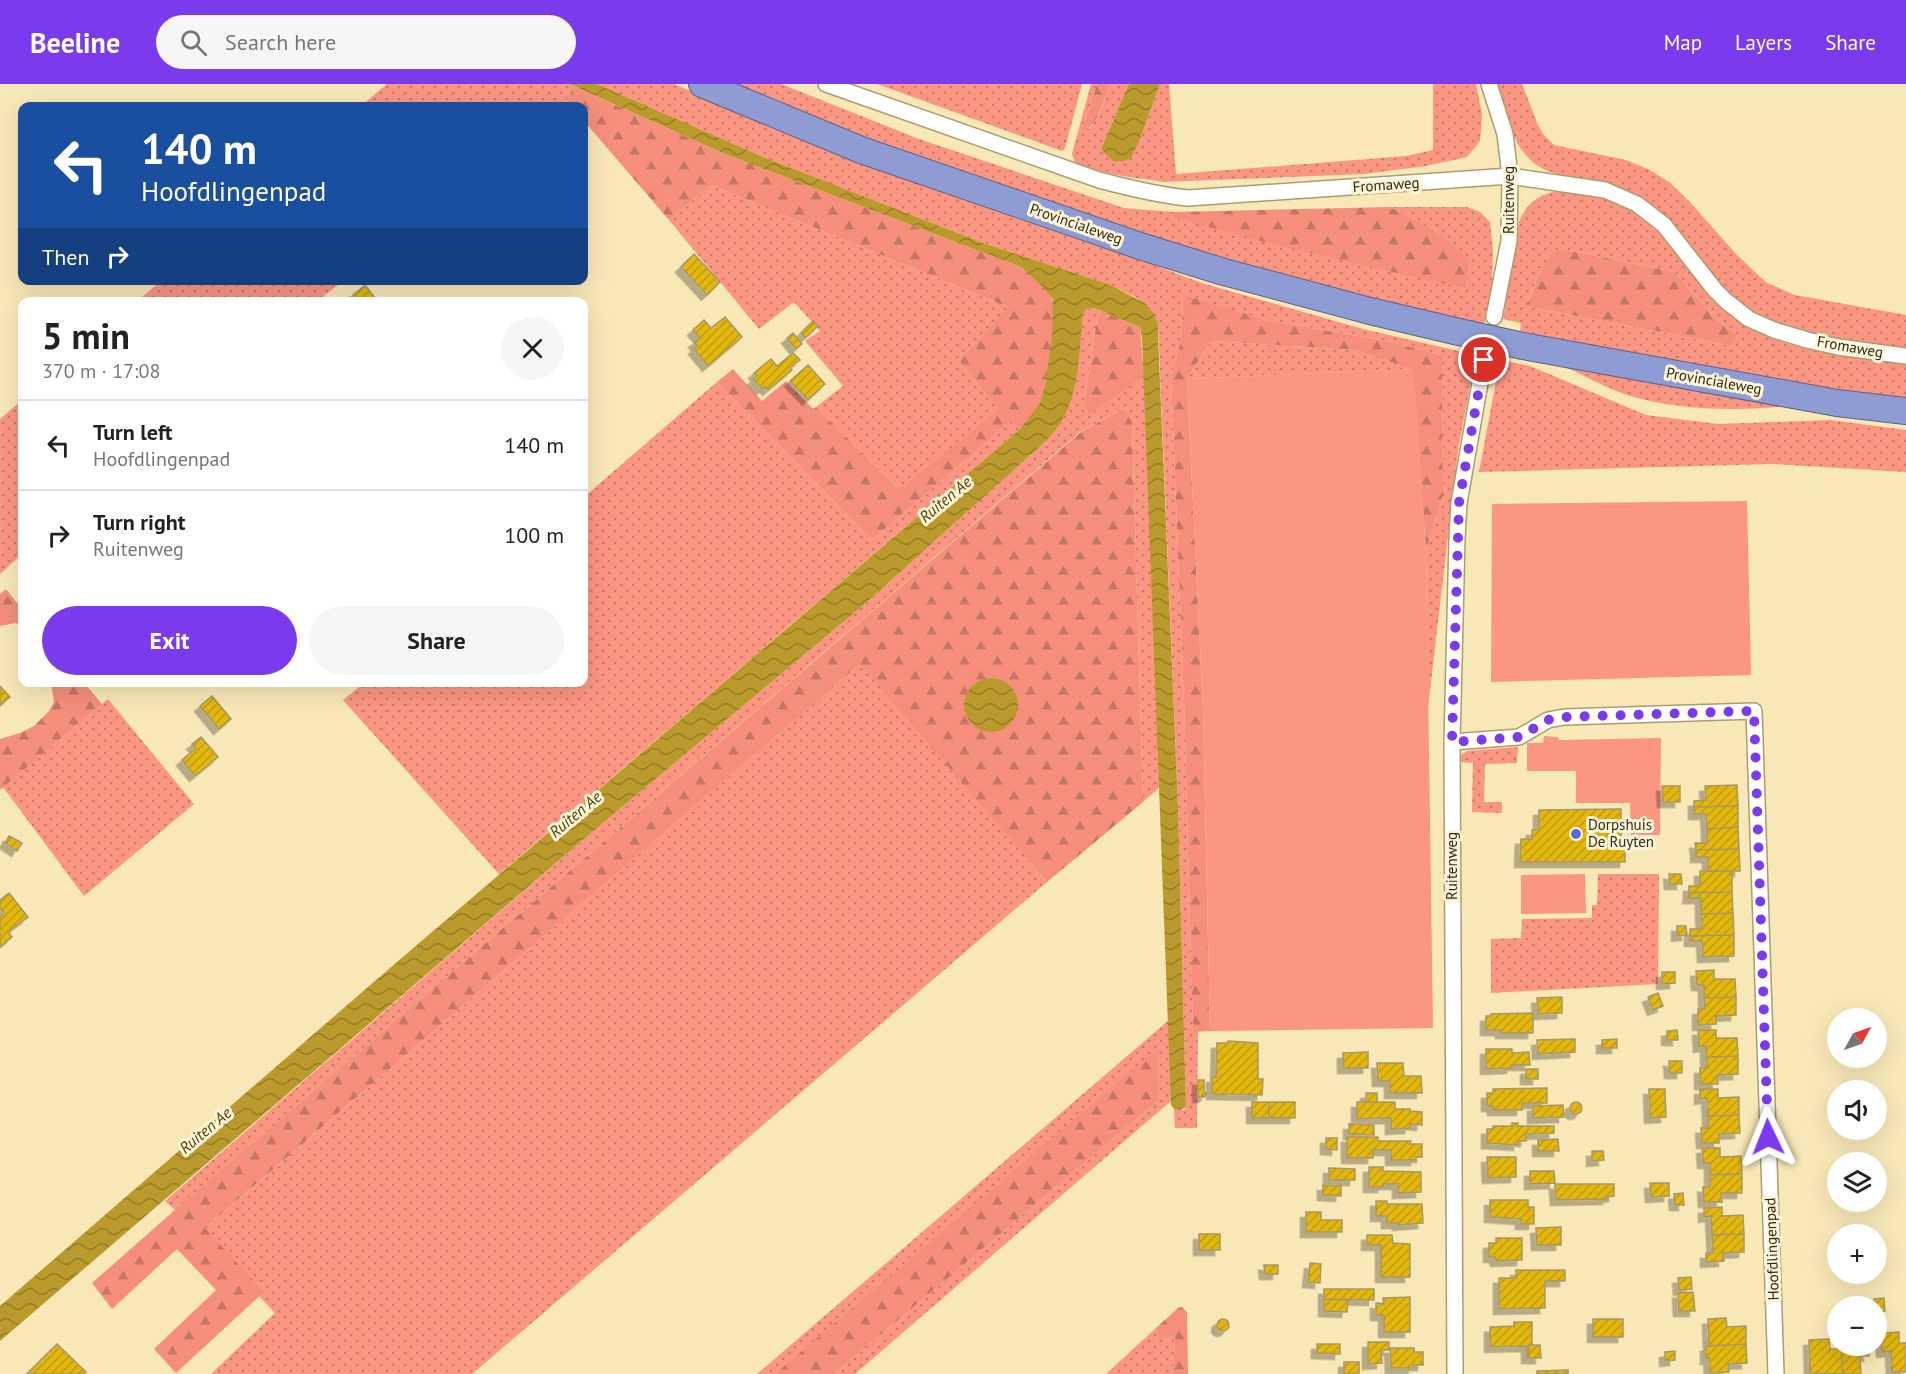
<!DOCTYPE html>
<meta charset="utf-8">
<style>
:root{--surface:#fff;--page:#f6f6f6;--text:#222;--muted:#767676;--line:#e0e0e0;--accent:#7c3aed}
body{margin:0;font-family:"PT Sans",sans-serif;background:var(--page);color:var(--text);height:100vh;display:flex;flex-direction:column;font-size:22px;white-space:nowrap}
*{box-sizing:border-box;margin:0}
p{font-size:20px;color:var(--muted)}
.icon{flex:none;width:33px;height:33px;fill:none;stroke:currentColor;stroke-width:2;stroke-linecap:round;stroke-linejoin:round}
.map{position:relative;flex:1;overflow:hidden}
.side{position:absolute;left:18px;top:213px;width:570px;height:390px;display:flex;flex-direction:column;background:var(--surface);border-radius:12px;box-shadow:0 6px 24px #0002}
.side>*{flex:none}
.guide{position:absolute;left:18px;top:18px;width:570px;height:183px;border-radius:12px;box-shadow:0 6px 24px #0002;background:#1a4fa0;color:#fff;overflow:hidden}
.needle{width:39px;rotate:50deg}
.tools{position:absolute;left:1827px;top:924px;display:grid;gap:12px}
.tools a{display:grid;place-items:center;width:60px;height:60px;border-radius:50%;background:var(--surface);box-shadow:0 6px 24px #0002;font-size:30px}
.pin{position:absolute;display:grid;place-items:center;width:51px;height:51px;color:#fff;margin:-26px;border:3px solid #fff;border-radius:50%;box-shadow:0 2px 6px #0007}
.me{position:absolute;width:66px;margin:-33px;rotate:358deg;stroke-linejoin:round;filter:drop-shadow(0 0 4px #0008)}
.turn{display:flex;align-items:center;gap:21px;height:126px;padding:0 24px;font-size:27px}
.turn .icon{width:78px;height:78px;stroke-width:2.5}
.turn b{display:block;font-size:42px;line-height:51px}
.then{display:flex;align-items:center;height:57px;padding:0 24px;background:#0003;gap:12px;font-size:22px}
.round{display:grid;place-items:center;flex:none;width:63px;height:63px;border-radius:32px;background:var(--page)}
.headline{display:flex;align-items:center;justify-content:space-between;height:102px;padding:0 24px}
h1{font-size:36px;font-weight:700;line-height:45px}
.primary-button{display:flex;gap:12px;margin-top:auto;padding:12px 24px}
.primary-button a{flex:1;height:69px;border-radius:36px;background:var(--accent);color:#fff;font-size:24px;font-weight:700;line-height:69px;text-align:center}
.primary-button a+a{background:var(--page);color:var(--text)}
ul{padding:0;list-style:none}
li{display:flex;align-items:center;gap:18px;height:90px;padding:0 24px;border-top:2px solid var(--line)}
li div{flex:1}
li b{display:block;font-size:22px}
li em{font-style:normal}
header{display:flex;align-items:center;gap:36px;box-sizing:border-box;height:84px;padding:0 30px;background:var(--accent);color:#fff}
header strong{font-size:28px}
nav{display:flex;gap:33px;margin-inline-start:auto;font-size:21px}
.search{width:420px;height:54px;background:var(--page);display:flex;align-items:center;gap:15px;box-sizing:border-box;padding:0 21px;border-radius:33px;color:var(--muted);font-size:22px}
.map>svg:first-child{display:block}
.grass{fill:url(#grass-dots);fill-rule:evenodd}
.forest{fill:url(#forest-firs)}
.park{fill:#fb9683}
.water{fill:url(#water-waves)}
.building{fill:url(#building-hatch);stroke:#a7976a;stroke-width:1.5;filter:url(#shadow)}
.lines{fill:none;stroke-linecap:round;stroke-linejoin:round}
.minor-casing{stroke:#ac9c6e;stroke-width:18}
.trunk-casing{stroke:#5b648a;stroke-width:28}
.minor{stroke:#fff;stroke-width:15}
.trunk{stroke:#8e9cd3;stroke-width:26}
.trunk-bridge-casing{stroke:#5b648a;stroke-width:28;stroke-linecap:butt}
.trunk-bridge{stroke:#8e9cd3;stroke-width:26}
.route{stroke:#7c3aed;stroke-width:10;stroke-dasharray:0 18}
.poi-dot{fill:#546be1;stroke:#fff5d8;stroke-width:2}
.labels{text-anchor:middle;stroke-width:6;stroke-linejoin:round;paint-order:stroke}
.street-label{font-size:15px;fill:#2f2916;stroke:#fff5d8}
.poi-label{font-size:15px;fill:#2f2916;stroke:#fff5d8;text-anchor:start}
.water-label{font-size:16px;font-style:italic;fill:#514003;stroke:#fff5d8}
</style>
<header>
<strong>Beeline</strong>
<div class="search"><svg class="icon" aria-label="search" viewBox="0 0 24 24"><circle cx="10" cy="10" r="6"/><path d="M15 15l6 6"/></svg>Search here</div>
<nav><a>Map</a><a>Layers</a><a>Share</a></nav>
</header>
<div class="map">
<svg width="1906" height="1290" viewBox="0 0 1906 1290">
<defs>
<pattern id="grass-dots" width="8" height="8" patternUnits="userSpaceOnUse" patternTransform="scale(1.5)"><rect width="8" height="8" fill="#fb9683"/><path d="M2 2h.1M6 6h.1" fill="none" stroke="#cc7a6a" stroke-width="1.8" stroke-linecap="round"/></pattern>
<pattern id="forest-firs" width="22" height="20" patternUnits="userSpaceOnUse" patternTransform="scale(1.5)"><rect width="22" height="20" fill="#f58f7c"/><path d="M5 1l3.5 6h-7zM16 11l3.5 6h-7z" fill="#c77565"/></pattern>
<pattern id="water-waves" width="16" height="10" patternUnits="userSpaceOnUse" patternTransform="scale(1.5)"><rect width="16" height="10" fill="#ba9a2c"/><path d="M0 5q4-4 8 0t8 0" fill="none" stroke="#987e25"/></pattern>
<pattern id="building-hatch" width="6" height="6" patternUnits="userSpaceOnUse" patternTransform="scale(1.5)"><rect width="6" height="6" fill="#e1b610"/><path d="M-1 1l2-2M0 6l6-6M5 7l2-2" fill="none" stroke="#c19c0f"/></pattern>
<filter id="shadow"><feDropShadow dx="-5.5" dy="5.5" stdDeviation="0" flood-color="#0004"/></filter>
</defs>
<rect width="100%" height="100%" fill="#f8e7b7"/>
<path class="grass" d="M387,0H569L573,2L569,13L561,22H361Z
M597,0H674L808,57L1084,155L1205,200L1363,245L1476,271L1458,366L1428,624L1426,467L1443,411L1442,271L1387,257L1266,236L1183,212L1181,256L1171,293L1184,617L1193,947H1198L1197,1044H1175L1174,1025L1184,1026L1186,1022L1178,723L1158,240L1137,214L1111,201L986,160L761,72Z
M722,0H781L919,55L1124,124L1174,128L1172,133L1466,205L1470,177C1444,150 1422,138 1389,123H1467L1480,128L1490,138L1493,166L1492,200L1484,240L1353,213L1267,189L1092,135L817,39Z
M877,0H1082L1065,64L1062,67Z
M1091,0H1097L1083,43L1090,45L1102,23L1110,0H1129L1101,65L1140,55L1160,0H1169L1176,90L1406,72L1433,66V0H1476L1482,30L1480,57L1467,73L1426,82L1364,90L1162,98C1151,95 1141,95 1130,93C1111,91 1093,85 1075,79L1072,70Z
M1498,0H1522L1538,41L1544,51L1554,61L1626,76L1648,85L1669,98L1689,117L1736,170L1767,199L1795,211L1906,231V264C1845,257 1764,252 1721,202C1698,174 1681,141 1650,120C1638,111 1624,104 1610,100C1573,89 1541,99 1518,60C1508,43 1504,19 1498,0Z
M711,101L1008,223L1001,325L899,405L816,323L843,302L805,257L820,247L794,218L759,245L669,136Z
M1558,107C1596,110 1629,119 1658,145C1672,158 1683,177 1695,192C1709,210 1723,227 1743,240C1785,267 1856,273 1906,279V316L1851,309L1520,249L1521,239L1503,235L1519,138C1526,120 1539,110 1558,107ZM1563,165L1674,188L1716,235L1737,251L1733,262L1524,222C1531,213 1534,202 1538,192C1542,182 1548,175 1553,167Z
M161,197V196L343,197L317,217H137Z
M1094,224L1101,227L1097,236L1084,319L1090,330L1144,293L1160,703L1143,718L1132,338L1124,324L1080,348L175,1126L165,1117L591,749L866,519L1046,357L1078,277L1083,230L1086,225Z
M1211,257L1354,266L1414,285L1187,295Z
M1500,276L1530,282L1646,331L1718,340L1831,336L1906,346V388L1772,380L1479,388Z
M1559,280L1793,322C1741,327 1678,327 1627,311C1604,303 1581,290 1559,280Z
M717,298L872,456L1011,337L1020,345L499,790L343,616L364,599L584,598V413Z
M22,316V470L0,490V335Z
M861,579L1047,798L472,1290H211L275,1229L259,1212L263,1208L204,1145Z
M108,615L194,720L84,812L3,703Z
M1518,663L1517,679L1485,680L1484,718H1502V729L1472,728L1473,679L1459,678L1461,671L1467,667Z
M1598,790H1659L1658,900L1491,909V855L1521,854L1522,835L1592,834V821H1597Z
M1169,936L1172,1016L855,1290H834L1158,1017L775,1290H757Z
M1156,1244L1158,1256L1171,1251L1175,1253L1173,1290H1106Z"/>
<path class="forest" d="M1097,0H1110C1105,13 1097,41 1085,47L1083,43Z
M573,2L725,70L1021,183C1031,192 1049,204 1053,217C1058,232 1047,303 1040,319C1036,329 1028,337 1020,345L1010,338L872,456L717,298L733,285L762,317L786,297L813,325L816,323L899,405L1000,325L960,277L1008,223L711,101L669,136L584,37V22L563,21L569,13Z
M1389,123C1422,138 1445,150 1470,177L1466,205L1260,157L1172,133L1174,128Z
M1563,165L1674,188L1716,235L1737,251L1733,262L1524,222C1532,213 1534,202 1538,192C1542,182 1548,175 1553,167Z
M1183,211L1266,236L1387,257L1442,271L1443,411L1426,467L1413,285L1354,266L1211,257L1187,295L1203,626L1210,947L1193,948L1184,617L1171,293L1181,256Z
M1101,227L1140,243L1144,293L1089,331L1084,319L1097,236Z
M1124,324L1132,338L1143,718L1047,798L860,580L205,1144L264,1208L176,1289L154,1265L216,1206L177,1165L112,1225L92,1199L185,1117L1081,348Z
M6,505L22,525V541L16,539L0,542V510Z
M51,599H84L102,620L0,706V655L20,649L34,642L49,627L54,618Z
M1154,970L1157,972L1158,1017L834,1290H775L1147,973Z
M1182,1223L1187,1228L1188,1290H1173L1175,1253L1171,1252L1158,1256L1156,1244L1178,1224Z"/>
<path class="park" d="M1414,285L1426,467L1433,944L1210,947L1203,626L1187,295Z
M1747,417L1751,591L1491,598L1492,420Z
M1544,652L1558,653L1559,656H1562L1661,654L1660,751H1631L1630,719H1576V687H1527V659H1543Z
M1585,790L1586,829L1521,830V791Z"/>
<path class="water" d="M569,0H597L761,72L986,160L1111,201L1146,220L1153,229L1158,240V251L1178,723L1186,1023L1180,1026L1174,1025L1171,1021L1142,254L1140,243L1094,224L1086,225L1083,230C1079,265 1080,307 1061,338C1057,345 1051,351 1046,357L866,519L591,749L0,1257V1222L383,890L1020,345L1040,319L1045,302L1052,252L1053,215L1041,201L1021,183L725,70Z
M1129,0H1160L1140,55L1131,74L1124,77H1113L1101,65Z
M964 621a27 27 0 1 1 54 0a27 27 0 1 1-54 0Z"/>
<path class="building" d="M694,170L720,198L707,211L681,183Z
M365,201L378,218H345L350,213L351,216L355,213L353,211Z
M725,233L742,253L708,282L694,265L697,262L694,258L700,254L693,246L704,236L711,244Z
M813,237L818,242L805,254L801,249Z
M793,249L802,260L796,265L787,254Z
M793,269L800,276L790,284L792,286L768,306L765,302L762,305L753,295L757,292L754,289L771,275L777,282Z
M808,281L825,300L808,316L790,297Z
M0,602L10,613L0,621Z
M212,612L231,635L219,645L200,622Z
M201,653L218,673L195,692L182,676L196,664L192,660Z
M1737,701L1738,722L1694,723V717L1706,716L1705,702Z
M1662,702H1680V718H1663Z
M1738,722V743L1707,745L1706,730H1694V723Z
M1621,725V755H1625V778H1520L1521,755H1532V746H1539V726Z
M1738,743L1739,765L1696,766L1695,759H1707V745Z
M9,752L22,759L17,767L5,759Z
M1739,765L1740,787H1708V773H1696V766Z
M1700,787H1732V808L1689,809V802H1700Z
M1669,790H1681L1682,800H1670Z
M1732,808L1733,829L1701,830V814H1688L1689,809Z
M9,809L28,833L8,848L12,853L0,863V833L4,829L0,824V816Z
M1733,829L1734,851L1690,852V845H1702L1701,830Z
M1677,842H1686L1687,851L1677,852Z
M1734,851V872L1703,873L1702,857H1690V852Z
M1714,886V895H1735L1736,913L1704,914V901H1697L1696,887Z
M1662,888H1675V899L1662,900Z
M1658,909L1663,922L1653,926L1648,913Z
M1562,913V929L1538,930L1537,914Z
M1736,913V931L1716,932V940L1698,941V925H1705L1704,914Z
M1533,929V949H1501V946H1486V932H1491V930Z
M1677,946L1678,956H1667V947Z
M1698,946H1716V954H1737L1738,972L1706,973V962L1699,963Z
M1575,955V968L1538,970L1537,956Z
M1617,955V964H1602V956Z
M1228,957L1258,959V995H1263L1262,1011L1212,1010V993H1216L1217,959H1228Z
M1486,965H1512V969L1529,968L1530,981H1512V984L1486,985Z
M1368,968V984H1343V969Z
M1738,972V990L1717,991L1718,1000H1700V984H1707L1706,973Z
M1669,977H1682V989H1670Z
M1377,979H1403L1404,992H1421L1422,1009H1390V997H1378Z
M1526,985H1538V995H1526Z
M1198,996H1204V1007L1207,1010L1204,1013H1198Z
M1547,1004V1019H1522V1026H1493V1022H1487V1009H1493V1005Z
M1649,1005H1665L1666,1033L1650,1034Z
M1700,1005H1718V1014L1739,1013V1031L1708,1032L1707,1014L1700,1015Z
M1366,1009H1377V1018H1366Z
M1570 1024a6 6 0 1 1 12 0a6 6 0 1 1-12 0Z
M1252,1018H1269V1034H1252Z
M1269,1018H1295V1034H1269Z
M1357,1018H1395V1025H1410V1027L1422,1028V1041L1410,1040V1044L1391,1045V1034L1357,1035Z
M1563,1021L1564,1033L1533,1034V1022Z
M1739,1031L1740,1049L1719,1050V1059H1702L1701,1044H1708V1032Z
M1512,1039H1518V1042H1554V1049L1526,1050V1057H1518L1519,1061L1487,1059V1045H1493V1042H1512Z
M1349,1040L1374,1041V1051L1349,1050Z
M1347,1053H1378V1057H1411L1410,1060H1422V1073H1416V1076H1391V1066H1373V1074H1347Z
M1326,1054H1337V1066L1326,1065Z
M1558,1055L1559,1067H1538V1056Z
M1702,1064H1720V1073L1741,1072L1742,1090L1710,1091V1079H1703Z
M1592,1067H1603L1604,1076L1592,1077Z
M1487,1073H1516V1093L1488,1094Z
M1369,1083H1383V1087L1421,1088V1108L1398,1109V1100H1383V1103H1369Z
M1329,1084L1355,1085V1096H1329Z
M1530,1087H1554L1555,1099L1530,1100Z
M1742,1090V1109H1721L1722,1118H1704L1703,1103H1710V1091Z
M1650,1099H1669V1112L1651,1113Z
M1555,1100H1614V1112L1607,1113L1608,1115L1556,1116Z
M1323,1101L1341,1102V1112L1323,1111Z
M1683,1109L1684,1121H1675L1674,1110Z
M1490,1116H1528V1123H1534V1140H1521V1135L1490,1133Z
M1376,1117H1387V1120H1422L1423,1139L1398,1141V1139H1387V1132H1376Z
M1722,1123V1132L1743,1131L1744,1150L1712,1151L1711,1132L1704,1133V1124Z
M1306,1128H1321V1136H1342V1148H1306Z
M1561,1143V1161H1537L1536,1144Z
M1199,1150H1220V1166H1199Z
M1744,1150V1168L1723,1169L1724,1177L1706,1178V1169H1713L1712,1151Z
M1367,1151H1392L1393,1159L1410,1160V1193H1381V1161H1367Z
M1496,1154H1522V1176L1496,1177L1495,1173H1489V1159H1496Z
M1310,1179L1321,1180L1320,1199L1308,1198Z
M1264,1181H1278V1190H1265Z
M1516,1186H1565V1197H1545V1224L1499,1225V1194H1516Z
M1691,1193L1692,1205L1679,1206L1678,1194Z
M1324,1205H1374V1216L1324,1215Z
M1693,1208L1695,1227H1679L1678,1209Z
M1410,1213V1248H1384V1231H1376V1219L1384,1220L1383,1214Z
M1884,1214L1885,1227L1876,1228L1874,1215Z
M1324,1215L1348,1216L1347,1228L1324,1227Z
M1726,1234L1727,1243L1746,1242V1260L1709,1262L1708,1235Z
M1593,1235H1623V1253H1593Z
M1217 1241a6 6 0 1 1 12 0a6 6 0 1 1-12 0Z
M1514,1238H1532V1261H1529V1274H1527V1262L1490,1263V1243L1514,1242Z
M1899,1248V1259H1906V1288H1892L1891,1267L1882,1268L1881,1249Z
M1829,1255L1830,1265H1841L1843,1290L1810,1289L1809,1256Z
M1368,1258H1389V1266H1381L1382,1279L1368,1280Z
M57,1260L86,1288L84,1290H27Z
M1317,1260H1340V1270L1317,1269Z
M1746,1260L1747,1279L1728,1280L1729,1288L1710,1289L1709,1274L1706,1275V1262Z
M1529,1261H1540L1541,1274H1529Z
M1853,1262H1868L1869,1272H1860L1861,1290H1843L1841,1265L1853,1264Z
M1390,1264H1414V1268H1423V1281H1413L1414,1284H1391Z
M1675,1267V1276L1665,1277V1268Z
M1344,1278H1359V1289L1344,1290Z
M1568,1286V1290H1537V1287Z"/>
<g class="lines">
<g class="minor-casing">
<path id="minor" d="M826,0L1099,96C1129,104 1158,111 1188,114L1510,92L1605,106L1637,120L1664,141L1715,206L1726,217L1749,235L1774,246L1807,256L1838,263L1906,272
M1489,0L1505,50L1510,92L1509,157L1494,233
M1452,658L1519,653L1548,636L1564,633L1754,627L1776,1290
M1455,1290L1452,658L1457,454L1459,419L1484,276"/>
</g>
<g class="trunk-casing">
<path id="trunk" d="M702,0L861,66L1143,163L1224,188L1370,227L1459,248
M1523,262L1837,319L1906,327"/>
</g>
<use href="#minor" class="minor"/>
<use href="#trunk" class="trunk"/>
<g class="trunk-bridge-casing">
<path id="trunk-bridge" d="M1459,248L1523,262"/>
</g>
<use href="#trunk-bridge" class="trunk-bridge"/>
</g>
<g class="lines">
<path class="route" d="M1484,276L1459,419L1452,658L1519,653L1548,636L1564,633L1754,627L1768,1053"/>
</g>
<circle class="poi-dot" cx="1576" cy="750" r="6"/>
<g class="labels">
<g class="street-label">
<text transform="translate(1386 101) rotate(-4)" y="5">Fromaweg</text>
<text transform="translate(1509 116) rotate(-90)" y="5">Ruitenweg</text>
<text transform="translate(1076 140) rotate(19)" y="5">Provincialeweg</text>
<text transform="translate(1850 263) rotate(10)" y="5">Fromaweg</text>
<text transform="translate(1714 297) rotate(10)" y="5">Provincialeweg</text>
<text transform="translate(1452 782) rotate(-90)" y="5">Ruitenweg</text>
<text transform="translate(1772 1165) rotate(-92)" y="5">Hoofdlingenpad</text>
</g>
<g class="poi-label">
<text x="1588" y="746">Dorpshuis<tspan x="1588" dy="17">De Ruyten</tspan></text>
</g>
<g class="water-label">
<text transform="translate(945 415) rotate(-40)" y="6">Ruiten Ae</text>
<text transform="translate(575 730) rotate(-40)" y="6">Ruiten Ae</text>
<text transform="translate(205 1046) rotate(-40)" y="6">Ruiten Ae</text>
</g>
</g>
</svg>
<div class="tools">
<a><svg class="needle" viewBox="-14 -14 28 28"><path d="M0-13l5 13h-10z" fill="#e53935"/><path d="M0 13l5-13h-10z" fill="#767676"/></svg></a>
<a><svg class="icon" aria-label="sound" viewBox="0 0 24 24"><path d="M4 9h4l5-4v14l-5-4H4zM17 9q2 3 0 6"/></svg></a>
<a><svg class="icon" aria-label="layers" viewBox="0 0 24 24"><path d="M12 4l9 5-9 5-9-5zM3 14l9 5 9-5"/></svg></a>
<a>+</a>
<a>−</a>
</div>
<div class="pin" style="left:1484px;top:276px;background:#d93025"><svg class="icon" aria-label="arrive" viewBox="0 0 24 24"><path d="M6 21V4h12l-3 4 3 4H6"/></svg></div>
<svg class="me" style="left:1768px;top:1053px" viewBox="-20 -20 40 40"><path d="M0-17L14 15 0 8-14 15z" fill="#7c3aed" stroke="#fff" stroke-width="4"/></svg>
<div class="guide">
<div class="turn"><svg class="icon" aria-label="left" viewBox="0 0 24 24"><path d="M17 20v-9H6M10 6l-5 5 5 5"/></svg><div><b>140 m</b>Hoofdlingenpad</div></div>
<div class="then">Then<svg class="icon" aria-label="right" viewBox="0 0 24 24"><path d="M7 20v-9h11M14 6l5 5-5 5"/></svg></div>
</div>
<section class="side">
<div class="headline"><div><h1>5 min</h1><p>370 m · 17:08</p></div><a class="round"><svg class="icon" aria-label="close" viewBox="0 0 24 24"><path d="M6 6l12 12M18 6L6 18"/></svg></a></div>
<ul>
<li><svg class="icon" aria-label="left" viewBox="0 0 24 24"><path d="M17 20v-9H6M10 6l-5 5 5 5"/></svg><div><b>Turn left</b><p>Hoofdlingenpad</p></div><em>140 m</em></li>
<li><svg class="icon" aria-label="right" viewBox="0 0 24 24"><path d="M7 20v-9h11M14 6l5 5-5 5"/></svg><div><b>Turn right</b><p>Ruitenweg</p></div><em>100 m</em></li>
</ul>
<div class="primary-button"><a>Exit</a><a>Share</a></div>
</section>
</div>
